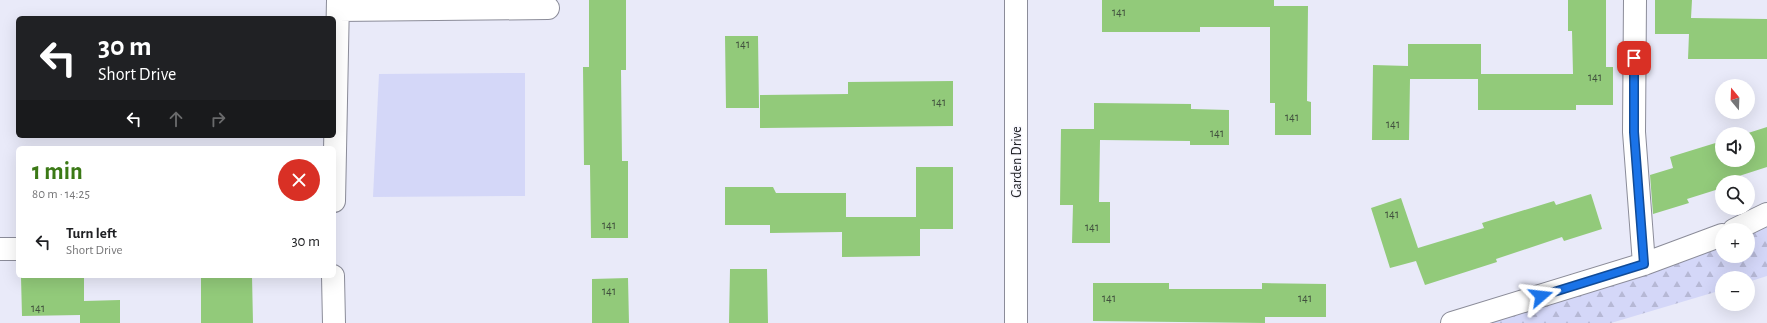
<!DOCTYPE html>
<meta charset="utf-8">
<style>
:root{--surface:#fff;--page:#f2f2f2;--text:#202124;--muted:#757577;--accent:#3b7916}
body{margin:0;font-family:"Alegreya Sans",sans-serif;background:var(--page);color:var(--text);height:100vh;display:flex;flex-direction:column;font-size:15px;white-space:nowrap}
*{box-sizing:border-box;margin:0}
p{font-size:13px;color:var(--muted)}
.icon{flex:none;width:22px;height:22px;fill:none;stroke:currentColor;stroke-width:2;stroke-linecap:round;stroke-linejoin:round}
.map{position:relative;flex:1;overflow:hidden}
.side{position:absolute;left:16px;top:146px;width:320px;height:132px;display:flex;flex-direction:column;background:var(--surface);border-radius:6px;box-shadow:0 4px 16px #0002}
.side>*{flex:none}
.hud{position:absolute;left:16px;top:16px;width:320px;height:122px;border-radius:6px;box-shadow:0 4px 16px #0002;background:#202124;color:#fff;overflow:hidden}
.needle{width:26px;rotate:341deg}
.controls{position:absolute;left:1715px;top:79px;display:grid;gap:8px}
.controls a{display:grid;place-items:center;width:40px;height:40px;border-radius:50%;background:var(--surface);box-shadow:0 4px 16px #0002;font-size:20px}
.pin{position:absolute;display:grid;place-items:center;width:34px;height:34px;color:#fff;margin:-17px;border-radius:8px;box-shadow:0 2px 6px #0006}
.me{position:absolute;width:44px;margin:-22px;rotate:73deg;stroke-linejoin:round;filter:drop-shadow(0 0 3px #0008)}
.turn{display:flex;align-items:center;gap:14px;height:84px;padding:0 16px;font-size:18px}
.turn .icon{width:52px;height:52px;stroke-width:2.5}
.turn b{display:block;font-size:28px;line-height:34px}
.lanes{display:flex;align-items:center;height:38px;padding:0 16px;background:#0003;justify-content:center;gap:20px;direction:ltr}
.lanes .off{opacity:.35}
.round{display:grid;place-items:center;flex:none;width:42px;height:42px;border-radius:21px;background:var(--page)}
.head{display:flex;align-items:center;justify-content:space-between;height:68px;padding:0 16px}
h1{font-size:24px;font-weight:700;line-height:30px;color:var(--accent)}
ul{padding:0;list-style:none}
li{display:flex;align-items:center;gap:12px;height:56px;padding:0 16px}
li div{flex:1}
li b{display:block;font-size:15px}
li em{font-style:normal}
.map>svg:first-child{display:block}
.green{fill:#d4d7f8}
.forest{fill:url(#forest-firs)}
.building{fill:#92ca7a}
.lines{fill:none;stroke-linecap:round;stroke-linejoin:round}
.minor-casing{stroke:#8b8c99;stroke-width:24}
.minor{stroke:#fff;stroke-width:22}
.route-casing{stroke:#114b97;stroke-width:10}
.route{stroke:#1a73e8;stroke-width:7}
.labels{text-anchor:middle;stroke-width:3;stroke-linejoin:round;paint-order:stroke}
.number-label{font-size:12px;fill:#3f4e3d}
.street-label{font-size:14px;fill:#232429;stroke:#f8f8fe}
</style>
<div class="map">
<svg width="1767" height="323" viewBox="0 0 1767 323">
<defs>
<pattern id="forest-firs" width="22" height="20" patternUnits="userSpaceOnUse"><rect width="22" height="20" fill="#d4d7f8"/><path d="M5 1l3.5 6h-7zM16 11l3.5 6h-7z" fill="#b6b8d5"/></pattern>
</defs>
<rect width="100%" height="100%" fill="#e9eaf9"/>
<path class="green" d="M525,73V196L373,197L379,74Z"/>
<path class="forest" d="M1767,219V276L1748,282V278H1722V290L1611,323H1451L1722,234V256H1748V230Z"/>
<path class="building" d="M589,0H626V70H621L622,161H628V238H591L590,165H584L583,67H589Z
M1102,0H1274V6H1308L1307,101L1311,102V135H1275V103H1270V27H1200V32H1102Z
M1568,0H1606V67H1613V105H1576V110H1478V79H1410L1409,140H1372L1373,65L1408,66V44H1481V74H1573L1572,31H1568Z
M1655,0H1692L1691,18L1767,19V59H1688L1689,34H1655Z
M725,36H758L759,108H726Z
M953,81V126L760,128V95L848,94V82Z
M1094,103L1191,104V109L1229,110V145H1190V141L1100,140L1099,202H1110V243H1072L1073,205H1060L1061,129H1094Z
M1767,127V167L1739,176L1742,182H1722V188L1687,199L1689,203L1653,214L1650,175L1673,168L1670,157L1722,141V160H1748V134H1745Z
M916,167H953V229H920V256L842,257V232L770,233V225H725V187H773L776,193H846V217H916Z
M1591,194L1602,229L1564,241L1562,237L1496,259L1497,262L1425,285L1416,261L1390,268L1371,208L1401,198L1418,248L1484,228L1482,223L1554,201L1556,205Z
M730,269H767L768,323H729Z
M252,276L253,323H201V277Z
M21,277H84V301L120,300V323H80V315L22,316Z
M628,278L629,323H592V279Z
M1093,283H1169V289H1262V283L1326,284V317H1265V323L1093,321Z"/>
<g class="lines">
<g class="minor-casing">
<path id="minor" d="M1635,0L1634,132L1644,264
M338,10L548,8
M334,201L338,0
M1734,230L1767,214
M0,249H18
M333,276L334,323
M1016,323V0
M1452,323L1644,264L1722,235"/>
</g>
<use href="#minor" class="minor"/>
</g>
<g class="lines">
<g class="route-casing">
<path id="route" d="M1541,296L1644,264L1634,132V58"/>
</g>
<use href="#route" class="route"/>
</g>
<g class="labels">
<g class="number-label">
<text x="1119" y="16">141</text>
<text x="743" y="48">141</text>
<text x="1595" y="81">141</text>
<text x="939" y="106">141</text>
<text x="1292" y="121">141</text>
<text x="1393" y="128">141</text>
<text x="1217" y="137">141</text>
<text x="1392" y="218">141</text>
<text x="609" y="229">141</text>
<text x="1092" y="231">141</text>
<text x="609" y="295">141</text>
<text x="1109" y="302">141</text>
<text x="1305" y="302">141</text>
<text x="38" y="312">141</text>
</g>
<g class="street-label">
<text transform="translate(1016 162) rotate(-90)" y="5">Garden Drive</text>
</g>
</g>
</svg>
<div class="controls">
<a><svg class="needle" viewBox="-14 -14 28 28"><path d="M0-13l5 13h-10z" fill="#e53935"/><path d="M0 13l5-13h-10z" fill="#757577"/></svg></a>
<a><svg class="icon" aria-label="sound" viewBox="0 0 24 24"><path d="M4 9h4l5-4v14l-5-4H4zM17 9q2 3 0 6"/></svg></a>
<a><svg class="icon" aria-label="search" viewBox="0 0 24 24"><circle cx="10" cy="10" r="6"/><path d="M15 15l6 6"/></svg></a>
<a>+</a>
<a>−</a>
</div>
<div class="pin" style="left:1634px;top:58px;background:#d93025"><svg class="icon" aria-label="arrive" viewBox="0 0 24 24"><path d="M6 21V4h12l-3 4 3 4H6"/></svg></div>
<svg class="me" style="left:1541px;top:296px" viewBox="-20 -20 40 40"><path d="M0-17L14 15 0 8-14 15z" fill="#1a73e8" stroke="#fff" stroke-width="4"/></svg>
<div class="hud">
<div class="turn"><svg class="icon" aria-label="left" viewBox="0 0 24 24"><path d="M17 20v-9H6M10 6l-5 5 5 5"/></svg><div><b>30 m</b>Short Drive</div></div>
<div class="lanes"><svg class="icon" aria-label="left" viewBox="0 0 24 24"><path d="M17 20v-9H6M10 6l-5 5 5 5"/></svg><svg class="icon off" aria-label="ahead" viewBox="0 0 24 24"><path d="M12 20V5M6 11l6-6 6 6"/></svg><svg class="icon off" aria-label="right" viewBox="0 0 24 24"><path d="M7 20v-9h11M14 6l5 5-5 5"/></svg></div>
</div>
<section class="side">
<div class="head"><div><h1>1 min</h1><p>80 m · 14:25</p></div><a class="round" style="background:#d93025;color:#fff"><svg class="icon" aria-label="close" viewBox="0 0 24 24"><path d="M6 6l12 12M18 6L6 18"/></svg></a></div>
<ul>
<li><svg class="icon" aria-label="left" viewBox="0 0 24 24"><path d="M17 20v-9H6M10 6l-5 5 5 5"/></svg><div><b>Turn left</b><p>Short Drive</p></div><em>30 m</em></li>
</ul>
</section>
</div>
